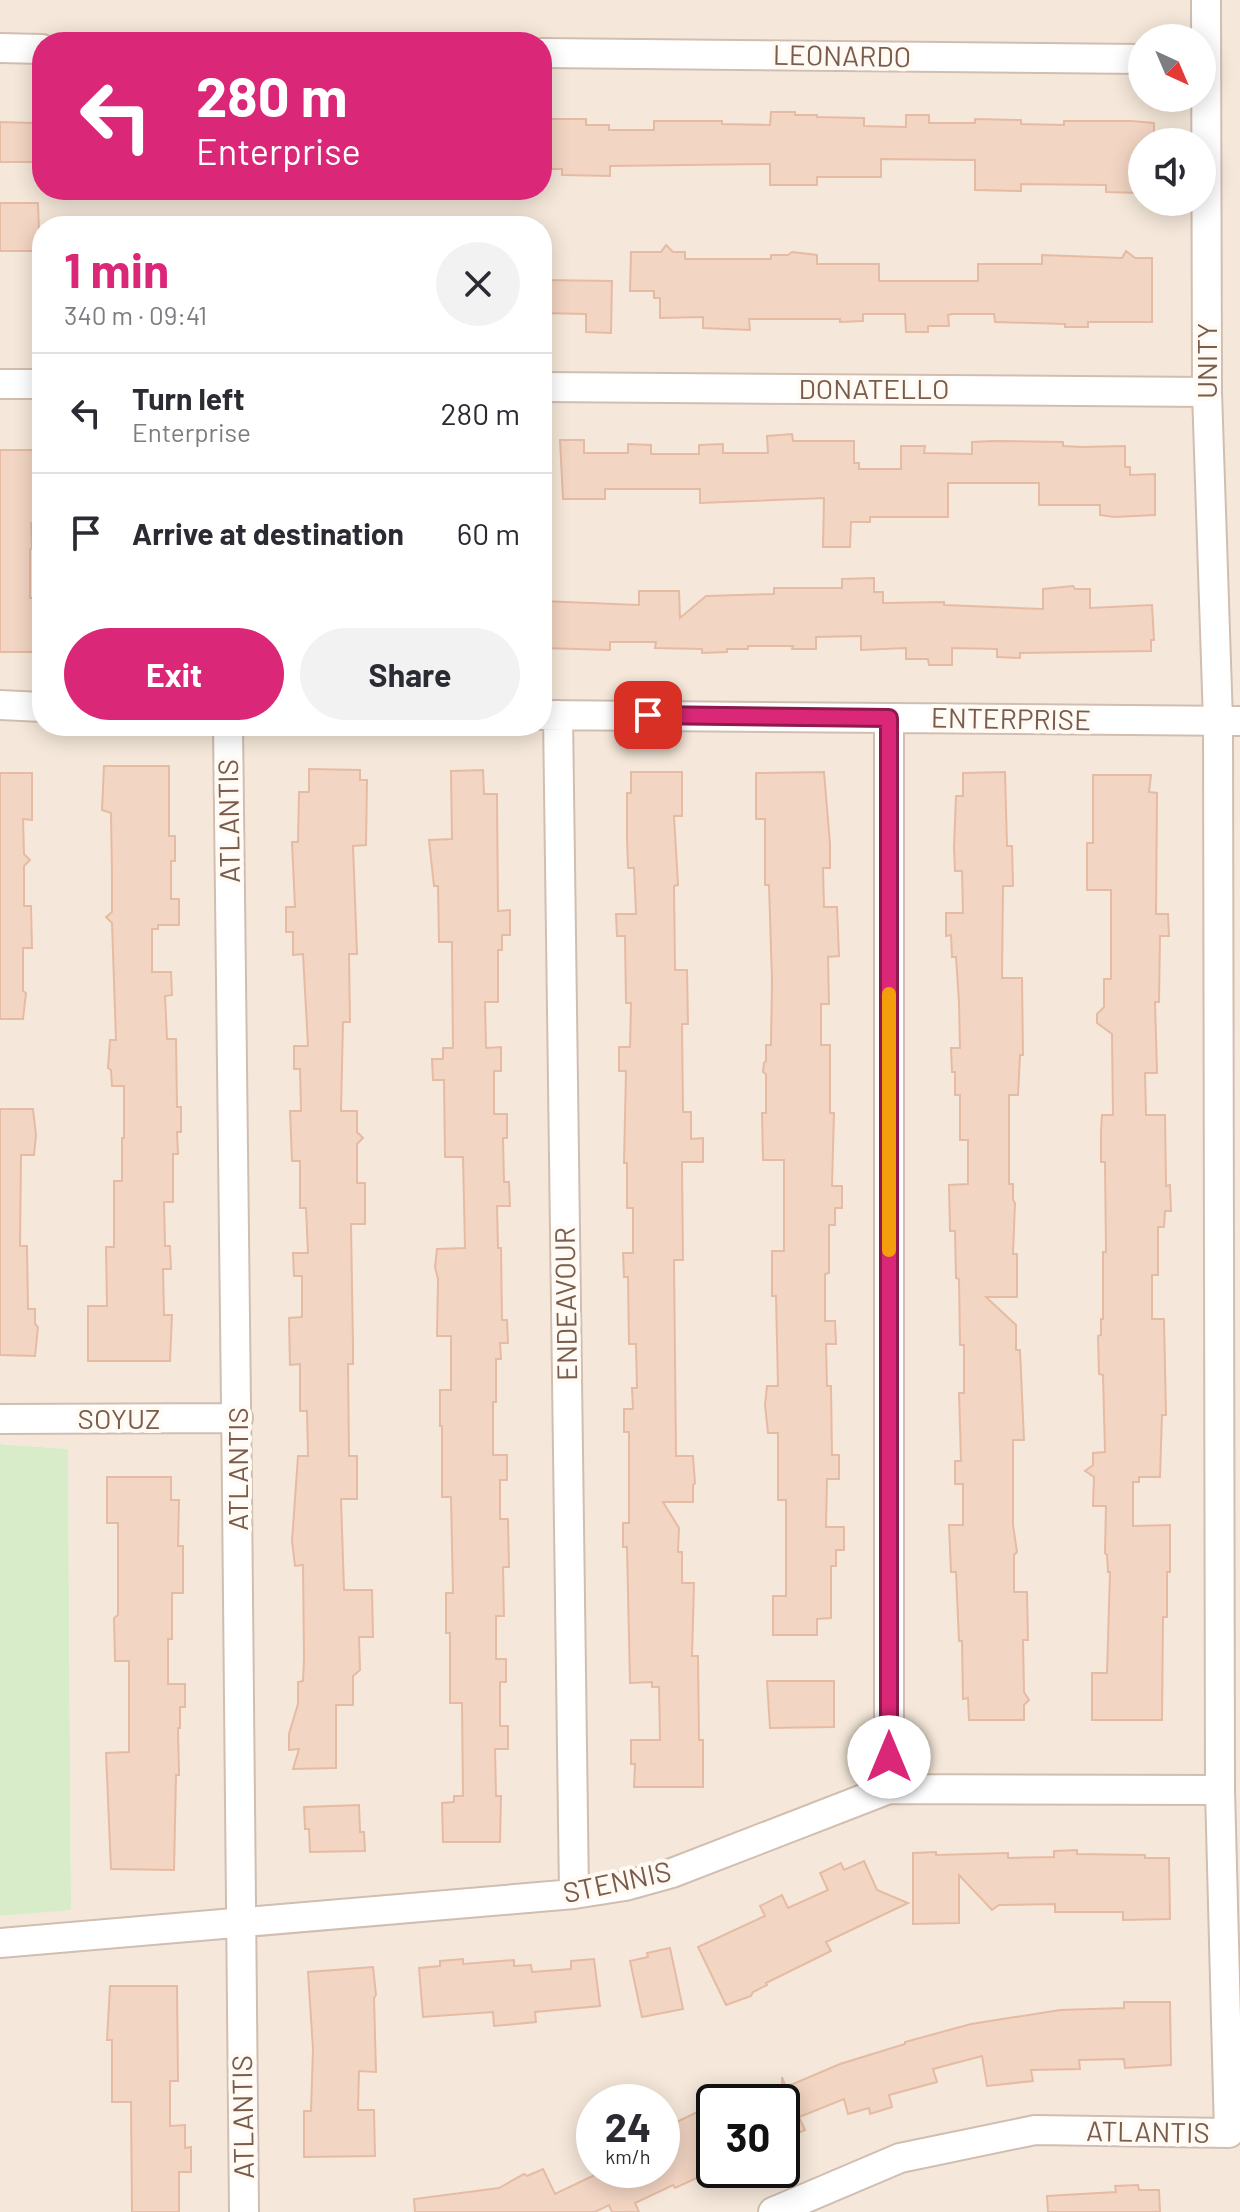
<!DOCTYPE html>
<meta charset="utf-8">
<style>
:root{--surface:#fff;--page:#f2f2f3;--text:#2b2b33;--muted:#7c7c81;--line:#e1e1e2;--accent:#db2777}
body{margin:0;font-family:Barlow,sans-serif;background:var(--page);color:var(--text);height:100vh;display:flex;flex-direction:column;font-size:30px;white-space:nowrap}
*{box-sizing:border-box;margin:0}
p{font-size:26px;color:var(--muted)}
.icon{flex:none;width:44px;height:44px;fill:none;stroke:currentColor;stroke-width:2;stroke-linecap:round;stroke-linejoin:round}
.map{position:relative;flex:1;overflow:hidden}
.details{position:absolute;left:32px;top:216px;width:520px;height:520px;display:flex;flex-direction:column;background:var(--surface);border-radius:32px;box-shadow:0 4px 20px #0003}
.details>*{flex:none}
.hud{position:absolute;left:32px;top:32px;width:520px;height:168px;border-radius:32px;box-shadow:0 4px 20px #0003;background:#db2777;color:#fff;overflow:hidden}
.needle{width:52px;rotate:136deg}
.controls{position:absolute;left:1128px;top:24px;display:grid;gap:16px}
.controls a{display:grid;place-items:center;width:88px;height:88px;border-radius:50%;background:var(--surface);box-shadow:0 4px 20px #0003;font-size:40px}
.speed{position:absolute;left:576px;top:2084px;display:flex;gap:16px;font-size:40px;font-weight:700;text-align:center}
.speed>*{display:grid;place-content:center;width:104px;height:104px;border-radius:50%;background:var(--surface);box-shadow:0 4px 20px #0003;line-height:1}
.speed small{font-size:20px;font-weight:400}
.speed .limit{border:4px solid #111;border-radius:12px;background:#fff;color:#111}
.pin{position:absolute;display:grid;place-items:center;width:68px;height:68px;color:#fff;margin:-34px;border-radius:16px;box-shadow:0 4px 12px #0006}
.me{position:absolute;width:88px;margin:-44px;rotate:0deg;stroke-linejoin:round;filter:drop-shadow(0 0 6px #0008)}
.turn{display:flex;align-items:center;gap:28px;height:168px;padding:0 32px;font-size:36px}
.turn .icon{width:104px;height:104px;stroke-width:2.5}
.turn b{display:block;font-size:56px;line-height:68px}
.round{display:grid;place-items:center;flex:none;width:84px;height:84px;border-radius:42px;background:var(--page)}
.overview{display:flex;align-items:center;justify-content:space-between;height:136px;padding:0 32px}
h1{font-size:48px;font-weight:700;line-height:60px;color:var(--accent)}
.primary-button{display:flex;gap:16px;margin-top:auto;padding:16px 32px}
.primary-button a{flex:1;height:92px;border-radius:48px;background:var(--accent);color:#fff;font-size:32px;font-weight:700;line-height:92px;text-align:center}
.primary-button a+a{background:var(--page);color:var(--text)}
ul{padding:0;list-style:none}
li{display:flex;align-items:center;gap:24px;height:120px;padding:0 32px;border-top:2px solid var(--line)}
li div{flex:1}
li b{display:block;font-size:30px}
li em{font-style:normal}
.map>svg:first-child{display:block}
.residential{fill:#f5e8da;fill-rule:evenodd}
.green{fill:#d8ecc9}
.building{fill:#f3d5c3;stroke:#e6bba3;stroke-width:2}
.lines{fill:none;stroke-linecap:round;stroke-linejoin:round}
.minor-casing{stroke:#d1beb0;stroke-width:32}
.minor{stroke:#fff;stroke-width:28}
.route-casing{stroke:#8e194d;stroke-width:20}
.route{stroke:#db2777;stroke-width:14}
.slow{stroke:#f59e0b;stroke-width:14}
.labels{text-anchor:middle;stroke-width:8;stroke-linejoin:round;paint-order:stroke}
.street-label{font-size:28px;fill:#7a5c4d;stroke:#fffaf3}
</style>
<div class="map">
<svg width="1240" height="2212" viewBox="0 0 1240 2212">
<rect width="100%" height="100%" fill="#fdf6ec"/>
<path class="residential" d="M0,0H1240V2212H0V1916L71,1909L68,1449L0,1444ZM1142,38H1202V98H1142ZM42,42H542V190H42ZM1142,142H1202V202H1142ZM42,226H542V726H42ZM594,2102H662V2170H594ZM714,2102H782V2170H714Z"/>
<path class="green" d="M0,1444L68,1449L71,1910L0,1916Z"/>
<path class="building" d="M771,112H795V115H817V117L864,118V126L906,127V115H929V123H975V119L1021,120V124L1064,125V121H1131L1154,123V142H1142V193L1106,192V185L1021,184V191L975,190V160L881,159V177H817V185H770V164L610,166V176L562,175V169H542V119H586V125H609V130H654V121H722V124L770,125Z
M0,122L34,123L33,162H0Z
M0,203H38L39,232L37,251H0Z
M666,245L673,252H685V259H771V255H788L792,252L817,255V264H879V281H978V264H1042V255L1122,258L1126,251L1135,258H1152V322H1088V327H1065V324L995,322L994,314H952L948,315L949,326H928V332H906L905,314H863V321L840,322V319H749L750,330L703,328V317L660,318V298H654V291H630L631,252H661Z
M542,280L612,281L611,333L586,332V314L542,313Z
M792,434L793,441H854V463H859V469H901V446H925L924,453L972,454V442L993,441L1063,442V446L1082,447L1125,446V467H1130V475L1155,474V515L1114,517L1100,515V505H1039V483H948V517H870V522H851L850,547H823L824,498L700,503V489H605V499H563L560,440H584V453H628V444L651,445V454H699V445L723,444V453H768L767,436Z
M0,450H42V523H31L32,547L30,550V598H34L35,610L40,617L34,621L35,652H0Z
M874,578V592H883V603L944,602V605L1043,609V589L1073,586L1075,589H1090V608L1152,605L1154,640H1151V651L1020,653V658L997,657V649L952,648V665H929L928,659H906V648L861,650V636L816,637V649H792L793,646H748V649H727V652L702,653V649L655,648L656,642H610V650L542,648V601L639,605V591H679L680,618L706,596L774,594V588H842V579Z
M104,766H169V836H175V861H171V899H179V925H158V929H152V972H171L172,995L165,996L167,1039H176L177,1107H181V1132H177L178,1154H173V1202H164L165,1246H170L171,1269H163L164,1315H172L170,1361H88V1306H107L106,1247H114V1181H122V1138H124V1086H112L111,1070L108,1068L110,1040H116L112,923L106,917L112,912V876L111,813L102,810Z
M309,769L360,770V780H367L366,845L353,846L357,954H349L350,1022H343L341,1111H357V1132L363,1138L357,1144V1183H365V1224H351L353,1347V1364H348L349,1456H357V1499H341L344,1590H372L373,1637H359L360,1670L353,1676V1705H336V1768L293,1769L299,1749L289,1750V1734L298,1704V1682L303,1681L304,1659L303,1565L295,1566L292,1541L298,1456H308L307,1411H300V1364L290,1365L289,1318L302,1317V1276H294L293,1253H308L306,1208H300V1161H292L290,1111H301L300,1069H294V1046H308L303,954L293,955V932H286V907H295L292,842H298L299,792H309Z
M483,770L484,794H497L498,911L510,910V935H502V950H498V1002H485L486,1048L501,1047V1071H494V1114H507V1138H503L504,1182H509L510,1206H497L498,1248H501L502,1320H507L508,1343H500L501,1359H496V1402H493V1455H507V1480H500V1519H508L509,1567H503L504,1616H496V1659H506V1682H500V1726H508V1749H495L496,1796H501L500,1842H443L442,1803L454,1802V1796H463L462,1703H450V1633H446V1593H453L451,1497H442V1426H440V1390H451V1336H437L438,1279L435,1267L437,1249L465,1248L463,1157H445L444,1080H433L432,1059H443V1048H453L452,950V942H439L438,886H434L429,840L452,839L451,771Z
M631,772H682V816H674L678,885L674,886L675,970H687L688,1024H682L683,1112H691V1139L703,1138V1162H682L683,1260H674L676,1456H693L695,1483L693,1485V1502H663L679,1528L678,1552H682V1583H694L692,1656H698L699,1740H703V1787H634L635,1764H631V1740H660L659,1687H652V1682L630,1683L627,1547H623V1523H629V1432H624V1409H633L632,1388H637L636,1344H629L628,1277H624L623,1253H633V1208H627V1163H624L626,1071H619V1047H630L631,1003H626L625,936H617L616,914H636L634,868H628L627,838V793H631Z
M824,772L830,844V868H823L824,907H837L839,956L828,957L829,1004H821V1045H830V1113H834L832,1186H842V1208H835V1225H829V1273L825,1274V1321H835L836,1344H826L827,1386H831L832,1455H839V1479H827L826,1527H844V1550H836V1566H831V1618L817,1619V1635H773V1596H786V1500H778V1433H768L765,1405L767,1386H778L776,1296H772V1251H784V1160H763L762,1113H766V1074L763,1072L764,1063L766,1061V1045H771L772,980L769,885H765V819H756V773Z
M1005,772L1007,846H1012L1013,886H1003L1002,978H1022L1023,1055H1020L1018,1095H1009V1184H1013V1200L1015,1203L1013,1254H1017V1297H986L1016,1325V1350H1020L1024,1440H1013V1525L1017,1552L1014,1555V1592H1027L1028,1640H1023L1024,1692L1029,1700L1024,1705V1720H969L968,1698L963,1699L962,1641H959L956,1572H951L949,1525H963V1484H955V1461H961L959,1393H964V1345H960L959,1279L956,1278L955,1231H950L949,1185L968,1184V1140H960V1095H955V1072H952L951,1048H960L959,1003L956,957H952L951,935L946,936V913H963L962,871H955L954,847L956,796H963V773Z
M0,773H32V820L23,819L24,854L30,860L24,866V906H31L32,948H23V991L26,993L23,1019H0Z
M1093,775H1151L1149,792L1157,793L1156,914H1168L1169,936H1160L1159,1002H1155L1157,1073H1145L1146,1115H1165L1166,1186L1170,1185L1171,1211H1165L1164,1227H1158V1275H1152V1319H1164L1166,1415H1162L1160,1477H1139V1482H1133V1526L1170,1525V1572H1167V1617H1163L1162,1720H1092V1673H1107L1110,1572H1108L1107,1555L1105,1553L1106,1506H1093L1094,1477L1085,1471L1093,1465V1453L1105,1452L1103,1375L1099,1374L1098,1336L1101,1335V1319H1103V1252H1106L1105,1162H1101V1131L1102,1115H1113L1112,1034L1097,1023V1014L1104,1007V979H1111V890H1087V843H1093Z
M0,1109H33L36,1135L34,1155H21L20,1246H27L28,1309H35V1324L38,1327L35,1356L0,1355Z
M107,1477H171V1500H179L178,1546H183V1593H172V1639H168V1684H185V1707H180V1728H178L179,1775H176L174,1870L111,1869L106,1753L129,1752V1661H115L114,1618L118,1615V1523H107Z
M767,1681H834V1727L770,1728Z
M359,1805L360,1832H364L365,1851L310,1852L309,1829H305L304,1807Z
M1077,1850V1854L1145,1855V1858H1169L1170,1919L1123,1920V1912H1055V1904L999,1905L992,1910L959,1875V1923L913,1924V1853L936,1852V1855L1008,1853V1858L1054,1857V1851Z
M864,1861L877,1890L908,1903L826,1942L831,1951L766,1983L767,1985L753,1992L751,1996L726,2005L698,1947L765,1916L760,1906L782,1895L788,1908L828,1890L820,1873L841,1863L844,1870Z
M670,1948L683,2009L642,2017L630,1961L648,1957L647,1953Z
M463,1959V1964L514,1960V1966L531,1965L532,1972L571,1969V1961L594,1959L600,2006L535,2012L536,2022L494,2026L493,2012L423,2017L419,1968L440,1966V1961Z
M373,1967L376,1995L374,1998L376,2072L359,2071L358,2110H374L375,2156L304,2157V2111H311L313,2049L308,1972Z
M110,1986H177L178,2081H170V2126L185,2125V2148L191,2147V2172H179V2212H132L131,2102H112V2040H107Z
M1124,2002H1170L1171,2065L1125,2068L1124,2059L1079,2060L1080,2069L1031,2070L1033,2081L987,2086L982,2056L933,2069L937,2082L889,2095L892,2107L870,2114L869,2108L848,2114L844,2099L799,2117L805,2130L782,2140V2077L786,2087L840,2064L905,2044V2042L971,2024L1060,2010L1124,2008Z
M714,2104V2170L675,2188L673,2185L635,2203L639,2212H612L609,2205L595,2212H415L414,2199L499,2188L524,2174L527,2176L543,2169L555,2194L605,2170H662V2129Z
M1138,2185L1139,2190H1159L1160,2212H1048L1047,2196L1116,2192L1115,2186Z"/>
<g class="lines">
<g class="minor-casing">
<path id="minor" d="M0,48L42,49
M542,53L1142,59
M0,384H42
M542,387L1207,392
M0,705L42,707
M542,715L1240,721
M558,715L574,1894
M228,726C235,1221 239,1717 244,2212
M0,1419L238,1418
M889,1789V718
M0,1943L574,1894L625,1886L672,1873L889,1789L1220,1790
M773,2212L900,2158L1035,2130L1229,2133L1220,1790L1218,721L1207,392L1206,0"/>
</g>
<use href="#minor" class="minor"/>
</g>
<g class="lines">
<g class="route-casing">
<path id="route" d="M648,715L889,718V1757"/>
</g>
<use href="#route" class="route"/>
<path class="slow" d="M889,1250V994"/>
</g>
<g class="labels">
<g class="street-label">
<text transform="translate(842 56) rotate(1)" y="10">LEONARDO</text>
<text transform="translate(1207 361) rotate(-90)" y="10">UNITY</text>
<text x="874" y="399">DONATELLO</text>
<text transform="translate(1011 719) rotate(1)" y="10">ENTERPRISE</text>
<text transform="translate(229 821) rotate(-91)" y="10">ATLANTIS</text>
<text transform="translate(566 1304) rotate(-91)" y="10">ENDEAVOUR</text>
<text x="119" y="1429">SOYUZ</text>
<text transform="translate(238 1469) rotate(-90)" y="10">ATLANTIS</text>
<text transform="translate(617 1882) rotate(-12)" y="10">STENNIS</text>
<text transform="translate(243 2117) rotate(-91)" y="10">ATLANTIS</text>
<text transform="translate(1148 2132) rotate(1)" y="10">ATLANTIS</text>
</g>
</g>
</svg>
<div class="controls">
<a><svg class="needle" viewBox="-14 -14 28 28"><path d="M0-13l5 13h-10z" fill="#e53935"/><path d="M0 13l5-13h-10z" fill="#7c7c81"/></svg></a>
<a><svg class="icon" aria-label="sound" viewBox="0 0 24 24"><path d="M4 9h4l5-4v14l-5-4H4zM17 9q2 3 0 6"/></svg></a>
</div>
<div class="speed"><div>24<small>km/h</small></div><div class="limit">30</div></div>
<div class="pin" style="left:648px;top:715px;background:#d93025"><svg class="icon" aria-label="arrive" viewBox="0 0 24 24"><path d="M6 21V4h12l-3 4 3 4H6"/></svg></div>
<svg class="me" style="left:889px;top:1757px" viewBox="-20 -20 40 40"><circle r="19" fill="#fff"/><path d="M0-13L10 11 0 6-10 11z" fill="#db2777"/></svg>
<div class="hud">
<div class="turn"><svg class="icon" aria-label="left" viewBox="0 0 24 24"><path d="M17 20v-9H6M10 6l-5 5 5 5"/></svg><div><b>280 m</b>Enterprise</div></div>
</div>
<section class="details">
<div class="overview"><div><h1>1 min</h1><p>340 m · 09:41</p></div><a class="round"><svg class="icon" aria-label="close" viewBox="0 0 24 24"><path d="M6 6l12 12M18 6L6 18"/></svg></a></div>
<ul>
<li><svg class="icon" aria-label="left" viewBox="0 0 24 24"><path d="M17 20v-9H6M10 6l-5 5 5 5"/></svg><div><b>Turn left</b><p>Enterprise</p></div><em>280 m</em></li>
<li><svg class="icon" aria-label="arrive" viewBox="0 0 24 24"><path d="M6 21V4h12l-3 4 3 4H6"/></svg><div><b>Arrive at destination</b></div><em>60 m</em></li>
</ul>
<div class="primary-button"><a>Exit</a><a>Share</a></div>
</section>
</div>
